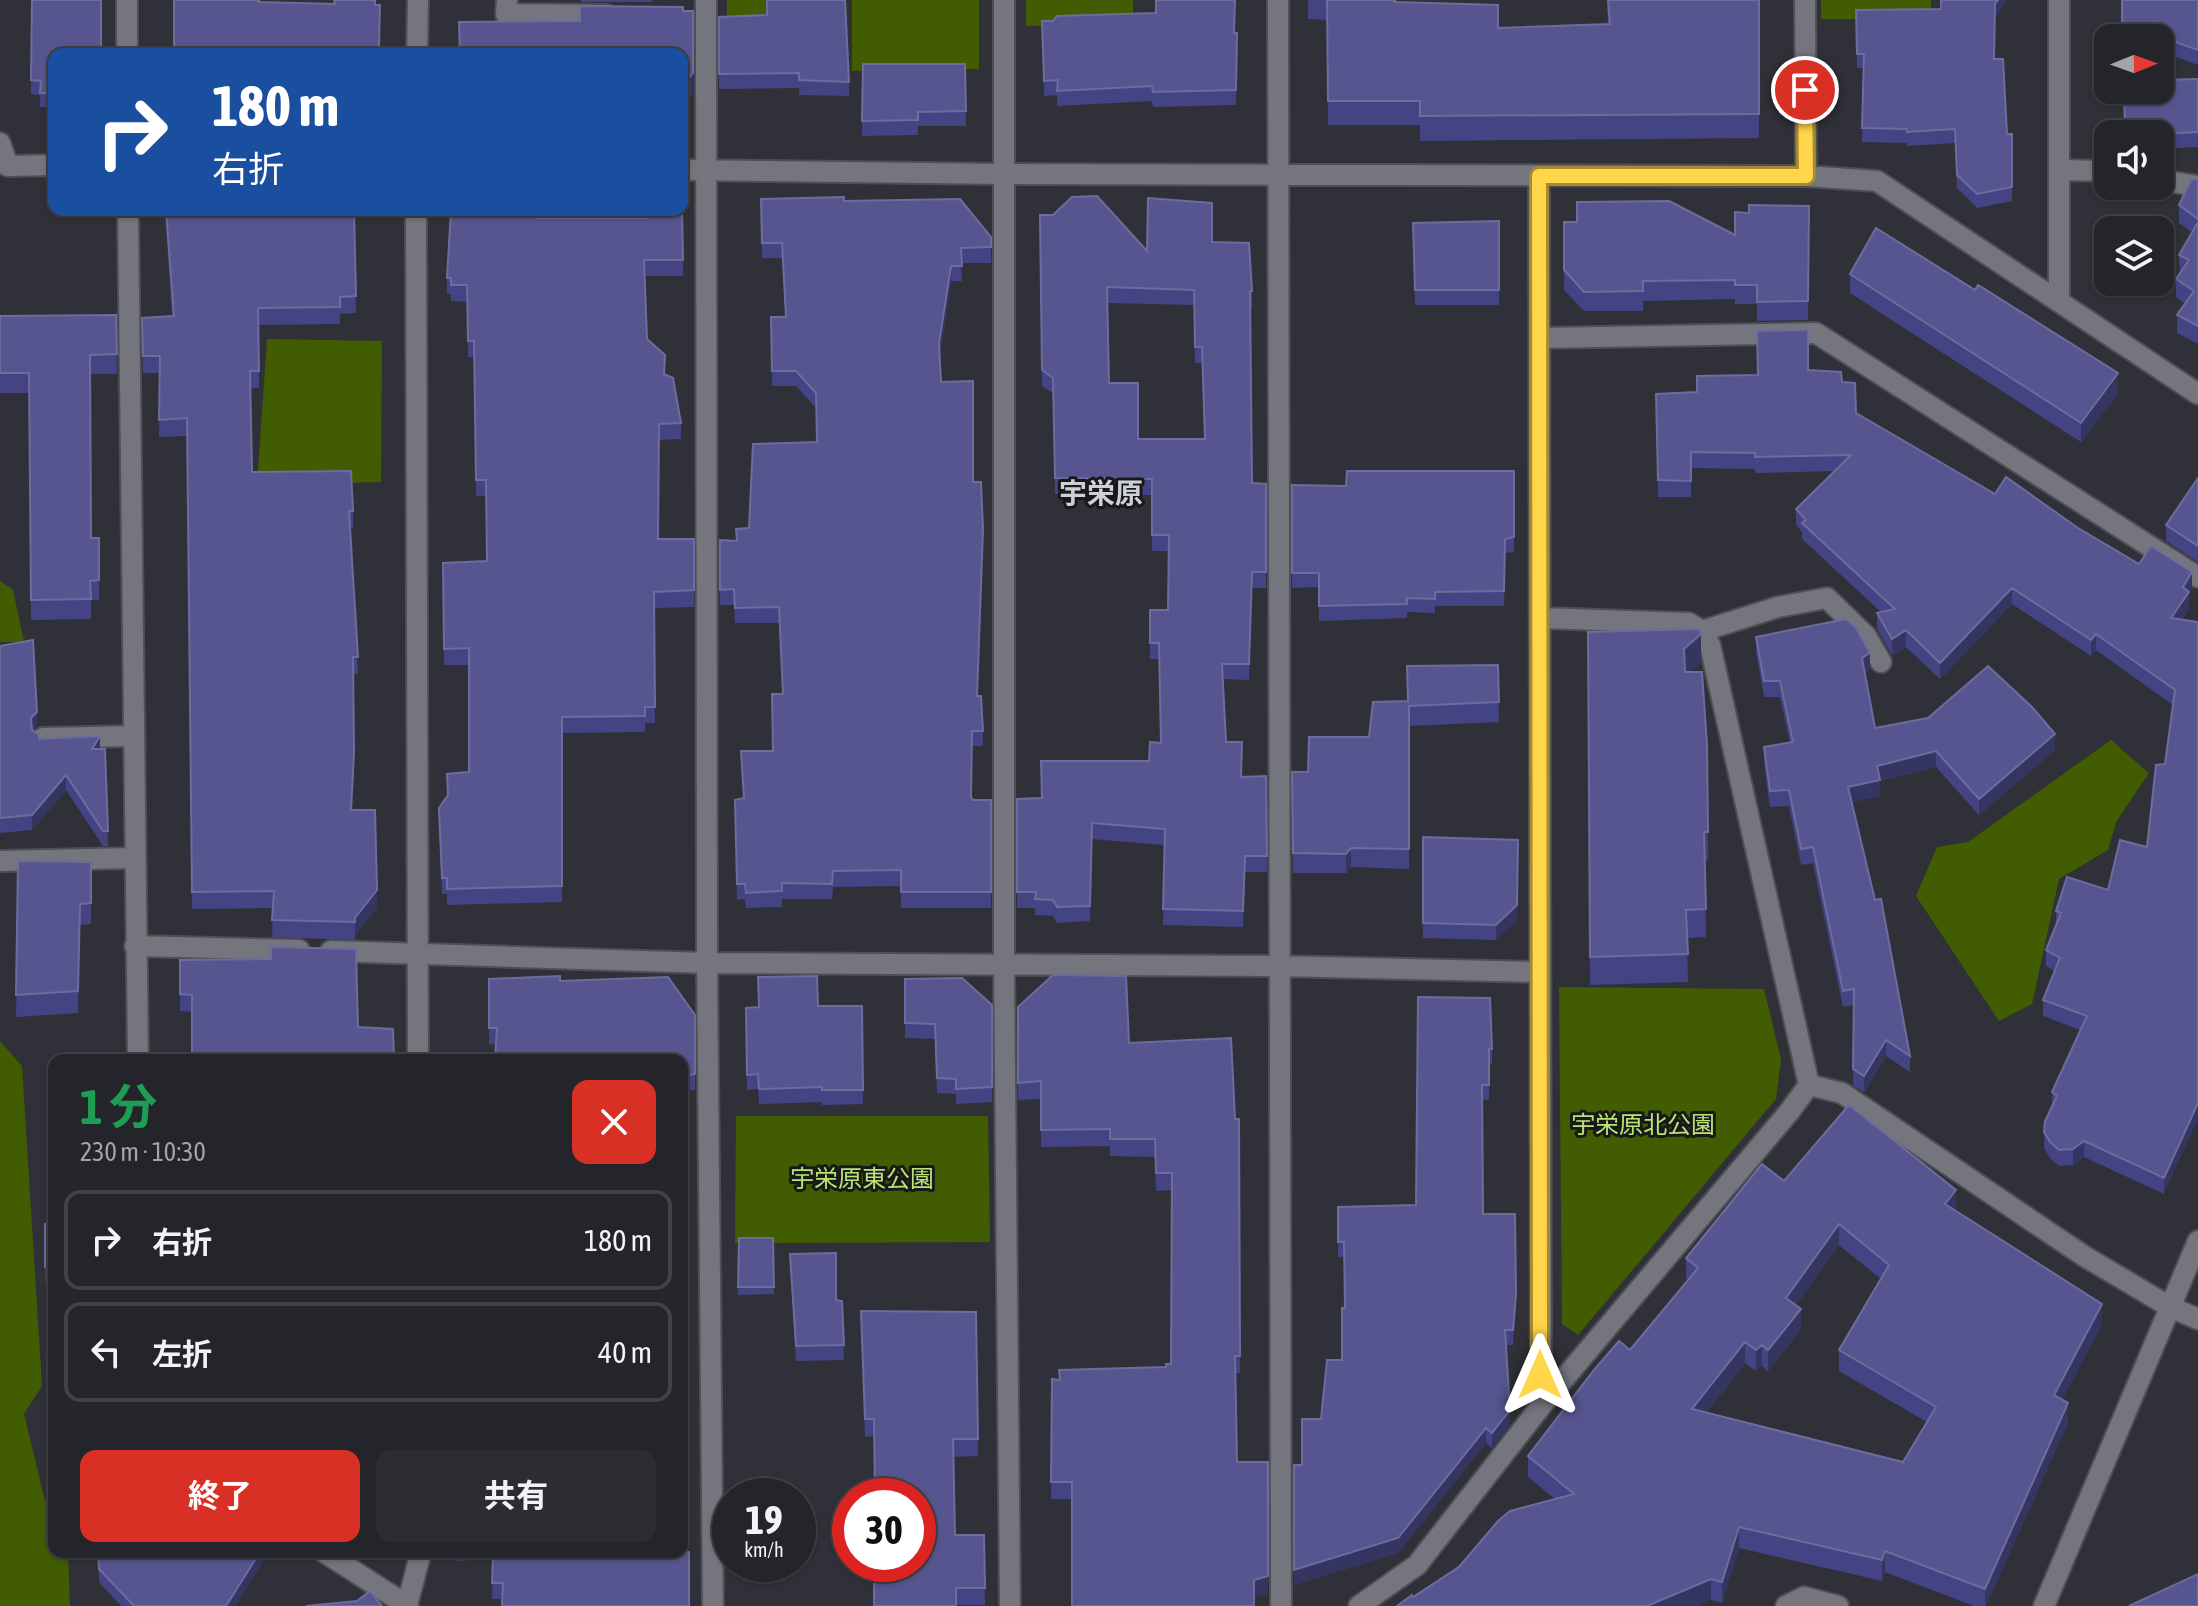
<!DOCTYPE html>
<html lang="ja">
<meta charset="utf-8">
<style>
:root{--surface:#24252a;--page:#2c2d32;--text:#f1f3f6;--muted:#a3a5a8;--line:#414247;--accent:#d93025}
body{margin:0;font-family:"Asap Condensed","Noto Sans JP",sans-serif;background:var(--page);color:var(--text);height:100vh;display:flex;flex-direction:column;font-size:30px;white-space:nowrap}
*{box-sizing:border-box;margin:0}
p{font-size:26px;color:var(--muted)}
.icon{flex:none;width:44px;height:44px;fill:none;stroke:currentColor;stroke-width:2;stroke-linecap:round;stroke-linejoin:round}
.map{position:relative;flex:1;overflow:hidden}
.side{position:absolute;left:48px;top:1054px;width:640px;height:504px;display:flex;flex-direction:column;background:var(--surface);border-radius:16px;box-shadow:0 2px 6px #0004,0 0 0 2px var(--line)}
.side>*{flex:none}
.banner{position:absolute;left:48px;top:48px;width:640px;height:168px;border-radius:16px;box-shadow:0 2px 6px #0004,0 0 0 2px var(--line);background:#1a4fa0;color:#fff;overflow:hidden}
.needle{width:52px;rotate:89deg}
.tools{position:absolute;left:2094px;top:24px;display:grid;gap:16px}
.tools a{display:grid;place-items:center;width:80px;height:80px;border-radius:16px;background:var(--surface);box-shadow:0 2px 6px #0004,0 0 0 2px var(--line);font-size:40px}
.speed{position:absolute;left:712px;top:1478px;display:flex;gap:16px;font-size:40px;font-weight:700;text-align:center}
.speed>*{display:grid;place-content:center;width:104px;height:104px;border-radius:50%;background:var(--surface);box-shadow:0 2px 6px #0004,0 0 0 2px var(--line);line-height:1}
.speed small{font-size:20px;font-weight:400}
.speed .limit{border:12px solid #d22;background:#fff;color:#111}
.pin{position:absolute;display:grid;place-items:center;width:68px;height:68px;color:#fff;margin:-34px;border:4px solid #fff;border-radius:50%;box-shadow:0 2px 8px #0007}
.me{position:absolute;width:88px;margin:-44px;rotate:0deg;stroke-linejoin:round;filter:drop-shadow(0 0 6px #0008)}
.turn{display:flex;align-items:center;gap:28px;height:168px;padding:0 32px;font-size:36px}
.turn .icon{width:104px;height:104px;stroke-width:2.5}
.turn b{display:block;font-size:56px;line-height:68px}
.round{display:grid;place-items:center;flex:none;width:84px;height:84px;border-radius:16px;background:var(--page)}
.summary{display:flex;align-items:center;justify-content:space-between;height:136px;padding:0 32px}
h1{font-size:48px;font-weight:700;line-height:60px;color:#1e9e55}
.action{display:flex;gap:16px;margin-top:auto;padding:16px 32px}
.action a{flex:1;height:92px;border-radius:16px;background:var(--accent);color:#fff;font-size:32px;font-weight:700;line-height:92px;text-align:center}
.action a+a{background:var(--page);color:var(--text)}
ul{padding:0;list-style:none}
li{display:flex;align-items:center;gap:24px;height:100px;margin:0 16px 12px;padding:0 16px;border:4px solid var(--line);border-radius:16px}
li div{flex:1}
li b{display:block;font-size:30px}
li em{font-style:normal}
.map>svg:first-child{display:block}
.green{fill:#425c01}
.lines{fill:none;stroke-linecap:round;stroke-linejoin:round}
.minor-casing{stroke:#4e4f54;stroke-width:24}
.minor{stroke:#74757d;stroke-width:20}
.wall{fill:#444384;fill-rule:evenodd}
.shaded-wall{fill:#353561}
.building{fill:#56558f;stroke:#6c6c9e;stroke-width:2;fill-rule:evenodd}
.route-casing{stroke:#a68a30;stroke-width:20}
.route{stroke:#ffd54a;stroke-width:14}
.labels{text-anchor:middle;stroke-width:6;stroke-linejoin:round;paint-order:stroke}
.park-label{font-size:24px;fill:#bae375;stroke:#19191c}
.quarter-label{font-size:28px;font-weight:bold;fill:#ced0d8;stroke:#19191c}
</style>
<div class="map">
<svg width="2198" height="1606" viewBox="0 0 2198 1606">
<rect width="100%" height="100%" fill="#303138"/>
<path class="green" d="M727,0H846L847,22L727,25Z
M852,0H979V69L852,71Z
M1026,0H1133V23L1026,26Z
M1821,0H1931V19H1821Z
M267,339L382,341L381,482L257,485Z
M0,581L13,590L24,642H0Z
M2111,740L2149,773L2116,822L2108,850L2059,879L2032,1004L1999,1021L1916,896L1937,847L1968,842Z
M1559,987L1764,989L1781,1059L1776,1099L1578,1335L1562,1324Z
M0,1041L22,1066L42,1386L24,1414L45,1501L54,1498V1552H68L70,1606H0Z
M736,1116H988L990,1242L735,1243Z"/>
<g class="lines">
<g class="minor-casing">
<path id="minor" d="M127,0V54
M507,0L506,14L606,15
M706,0L707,963L713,1606
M1004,0V965L1010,1606
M1278,0L1281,1606
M1805,0L1806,176
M2059,0V299
M417,54L418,0
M0,143L8,166L54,165
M682,170L1005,174L1806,176L1877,181L2198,394
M2059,170L2108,171
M1539,176L1541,1406
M2160,180L2198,186
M128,210L138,1060
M416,210L418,1060
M1541,338L1816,333L2198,577
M1702,631L1778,607L1827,598L1866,636L1881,662
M43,738L133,736
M0,861L134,858
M135,946L299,950
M331,951L707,963L1278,966L1539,972
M1809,1085L1842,1093L2084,1256L2170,1307L2198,1319
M324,1552L408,1606
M407,1605L421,1552
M1359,1606L1417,1565L1541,1406L1789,1112L1809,1085L1710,645L1702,631L1689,623L1541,618
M1786,1606L1804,1597L1838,1606
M2044,1606L2198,1241"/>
</g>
<use href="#minor" class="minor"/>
</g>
<path class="wall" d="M32,0L54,54V107H40V95L31,94Z
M581,0H652V2H581Z
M1308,0H1395V2L1498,28L1608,24L1607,0H1759V138L1420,141V125H1328L1327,20L1308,19Z
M1941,0H2007L1995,18V59L2007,134H2012V201L1977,208L1957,188L1955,143L1907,146V143L1862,142L1863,68H1857L1856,10L1941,9Z
M2122,0H2198V65L2160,51V38H2122Z
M1156,13L1237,33L1236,105L1153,107L1152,101L1057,106V95L1044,96L1042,21Z
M719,17L849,82V96L799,95V88L719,89Z
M863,64H965L966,126H918V135L862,136Z
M2198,79V147L2160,149V134Z
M2198,179V344L2177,333V315L2185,304L2176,297V279L2180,273L2179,255L2192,232L2179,223V205Z
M761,199L844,201L991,237V263H961L962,281H951L940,354L941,382L973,482L978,696L983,731V746H972L971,798L973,800H991V908H901V886L833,887L832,899H782V907L746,908L745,899L737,900L735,800L743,798L741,751H773L783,694L779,623H735L734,605H720V540L736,541V529L749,528L817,442L816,408L796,386H772L771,317H786L782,258H762Z
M1809,206L1808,320L1757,321V304H1735V299L1643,301V311H1584L1564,290V222L1735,235L1749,213Z
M165,210H354L356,313L340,314V324L259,325V388H250L252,472L353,511V528H350L358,674H353L354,770L352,810L377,907L355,935V940L272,937L273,908L192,909L187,436L159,437L160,373H143L142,318L172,316Z
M1040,215L1147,251L1212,242L1252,291V307H1250L1252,483L1266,484V588H1252L1249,680L1223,679L1226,742L1241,777L1266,776L1267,872H1245L1243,927L1163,925L1164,845L1092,839L1090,921L1057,923L1053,916L1035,915V908H1017V799L1042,798L1149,761L1161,743L1159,659H1150V610H1168L1169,551H1152V495L1055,494L1053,393L1042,386ZM1107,303L1194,305L1195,363H1202L1204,439H1138L1109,383Z
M537,218L683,260V276H644L647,339L665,374L681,423V439L659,440L658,539H694V607L654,608L655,723H645V732L562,733V902L447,905V894H442L439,825L447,797V774L469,772V665H444L443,563L487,561L486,496H476L474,357H468L467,302L451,301V294H447V278Z
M1499,221V305H1415L1413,223Z
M1850,274L2118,393L2081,442L1850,293Z
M116,315L117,374H90L91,538H99V600H91V619L31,620L29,393H0V316Z
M1808,370L1842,382L1856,413L1995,494L2078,528L2139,564L2192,588L2189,593V608L2182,620L2164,1194L2084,1157L2073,1165L2059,1166L2050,1158L2044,1148L2045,1121L2052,1105V1092L2080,1030L2043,1016V1000L2055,971L2046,966V950L2056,924V911L2108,890L2147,847L2165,764L2173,705L2096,650L2091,656L2012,604L1940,679L1906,647L1892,655L1877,629V613L1881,612L1802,539V532L1796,525V509L1835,471L1755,473V469L1691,468V497H1658L1656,394L1697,392L1758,375Z
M1514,471V552L1505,553L1504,606H1435V613L1407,612V618L1319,621V587L1292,588V485L1346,486Z
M2198,478V562L2166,541V525Z
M1588,632L1701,663L1690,672L1707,745L1708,860L1705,861L1706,937L1687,938L1688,982L1590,985Z
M1756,637L1870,669L1864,673L1875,728L2055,750L1979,815L1936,767L1880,781V796L1852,802L1910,1056V1072L1886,1056L1864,1092L1853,1085L1854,1005L1843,1007L1813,863L1801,865L1789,806L1770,807L1764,763V747L1790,743L1780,697H1764L1756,652Z
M0,646L37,726L33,731L39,739L105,749L108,846H103L66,790L32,830L0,833Z
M1498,665L1499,722L1409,726V869L1351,867L1346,873H1293L1292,772H1308L1369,737L1408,701Z
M1423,837L1517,920L1496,940L1423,938Z
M18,861L91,862V924L80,925L78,1013L16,1017Z
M180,960L358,1027L180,1011Z
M489,979L560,981L695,1015V1090L687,1091V1139L682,1140V1060L489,1044Z
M905,979L992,1005V1102L956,1104V1094L937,1093L935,1039L905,1038Z
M1418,997L1492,1049V1064H1489V1100H1482L1483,1214L1516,1309L1513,1345H1506L1510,1425L1492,1448L1486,1443L1398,1553L1294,1585V1465H1302L1321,1419L1342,1360L1345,1308L1344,1257H1338V1207L1416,1205Z
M818,1006H862L863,1104L822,1105V1102L759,1104L758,1089L747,1090L746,1008Z
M1018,1007L1129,1043L1235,1119H1239L1240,1373H1236L1237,1462L1268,1593L1072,1499H1051L1052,1379H1059V1370L1166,1367L1171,1364L1172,1190L1156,1191L1155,1157L1110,1156V1146L1041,1147V1099L1018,1100Z
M1784,1181L1956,1211L2102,1324L2062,1400L2068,1423L1986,1606H1974L1885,1572L1882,1581L1739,1548L1722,1603L1711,1600L1413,1597L1555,1499L1528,1477V1456L1630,1350L1688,1281L1686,1279V1258ZM1839,1245L1881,1279L1839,1350V1371L1927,1422L1903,1462L1706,1413L1745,1363L1756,1371L1762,1366L1768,1371L1801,1330L1796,1305Z
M54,1223V1282H45V1224Z
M739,1238H773L774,1294L738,1295Z
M790,1254L836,1300L842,1301L844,1360L796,1361Z
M682,1305L687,1404L689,1405V1455H683L682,1466Z
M861,1311L976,1312L978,1456L953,1457L955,1535H984L985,1605H956L918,1564L874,1436L865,1437Z
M98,1552H269L235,1606H121L99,1582Z
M455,1552H654L502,1599H492L493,1559L455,1561Z"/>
<path class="shaded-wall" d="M1998,0H2007L1995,18V4Z
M380,5L379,54H373Z
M693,73V95L682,107V86Z
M951,266V281L939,358V343Z
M2118,373V393L2081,442V423Z
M2192,572V588L2189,593V608L2171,634V618L2183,587Z
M2012,588V604L1940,679V663Z
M1906,630V647L1892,655V639Z
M1701,634V663L1684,677V649Z
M2096,634V650L2091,656V640Z
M1870,653V669L1862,674V658Z
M37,712V726L31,732V718Z
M2055,734V750L1979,815V799Z
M100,736V751L92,749Z
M1936,751V767L1880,781V796L1848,803V787L1877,766Z
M354,753V770L351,827V810Z
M66,775V790L32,830V815Z
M1518,840L1517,920L1496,940V925Z
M1351,848V867L1346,873V854Z
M377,890V907L355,935V918Z
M1886,1040V1056L1864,1092V1076Z
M2198,1103V1119L2164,1194V1178Z
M2084,1141V1157L2073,1165V1149Z
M1956,1190V1210L1945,1204Z
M1839,1224V1245L1786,1319V1298Z
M1516,1294V1309L1513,1345V1330Z
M2102,1304V1324L2054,1416V1395Z
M1801,1309V1330L1768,1371V1350Z
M1745,1342V1363L1692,1430V1409Z
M1762,1345V1366L1756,1371V1350Z
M2068,1403V1423L1986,1606H1985V1589Z
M1510,1410V1425L1492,1448V1433Z
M1486,1428V1443L1398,1553L1294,1585V1570Z
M1739,1527V1548L1722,1603V1582Z
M1885,1551V1572L1882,1581V1560Z
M260,1552H269L235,1606H226Z
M1268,1576V1593L1254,1597V1580Z
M1711,1579V1600L1697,1606H1647Z"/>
<path class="building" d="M32,0H101V54H54V93H40L41,81L31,80Z
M174,0H259V2L335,4L334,0H375V5H380L379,46L373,54H174Z
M767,0H845L849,82L799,80V73L719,74V17L767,15Z
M1156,0H1235L1234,33H1237L1236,90L1153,92L1152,86L1057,91L1058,80L1044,81L1042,21H1053L1057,16L1156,13Z
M1327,0H1395V2L1498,5V28L1610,24L1608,0H1759V114L1420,116V101H1328Z
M1941,0H1998L1995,4L1994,59H2003L2007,134H2012V187L1977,194L1957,175L1955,129L1907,132V129L1862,128L1864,54H1857L1856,10L1941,9Z
M2122,0H2198V50L2122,23Z
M580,6L683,7V11H693V73L682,86V54H460L459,22L580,21Z
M863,64H965L966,111L918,112V120L862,121Z
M2198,79V132L2160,134H2125L2124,90H2160V80Z
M2198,179V219L2179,205L2191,180Z
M1097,196L1147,251L1148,198L1212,203V242L1249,243L1252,291H1250L1252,483L1266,484V572H1252L1249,664H1222L1226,742H1242L1241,777L1266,776L1267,856H1245L1243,911L1163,909L1165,829L1092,823L1090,906L1057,907L1053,900L1035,899L1036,892H1017V799L1042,798L1041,761H1149L1150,742L1161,743L1159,643H1150V610H1168L1169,535H1152V479L1055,478L1053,378L1042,370L1040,215H1053L1072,197ZM1107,287L1194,290L1195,347H1202L1205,439H1138V383H1109Z
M844,197V201L960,199L991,237V247L961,248L962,266H951L939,343L941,382L973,381V482H981L983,529L977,696H981L983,731H972L971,797L973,800H991V892H901V870L833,871L832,884L782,883V891L746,893L745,884H737L735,800L744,798L741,751H773L772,694H783L779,607L735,608L734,589L720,590V540L737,541L736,529L749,528L753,444L817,442L816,393L796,371H772L771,317H786L782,243H762L761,199Z
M1669,201L1735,235V212L1749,213V205L1809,206L1808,301L1757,302V285H1735V280L1643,281V291L1584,292L1564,270V222H1577V202Z
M166,210H354L356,296L340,297V307L258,308L259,371H250L252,472L351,471L353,511H349L358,657H353L354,753L351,810H375L377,890L355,918V922L272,920L274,891L192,892L187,418L159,420L160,356H143L142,318L174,316Z
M451,210H537V218H646V210H682L683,260H644L647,339L665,355L664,374L673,378L681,423L659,424L658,539H694V590L654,592L655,707H645V716L562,717V886L447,889V878H442L439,808L448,795L447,774L469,772V648L444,649L443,563L487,561L486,480H476L474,341H468L467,285H451V278H447Z
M1499,221V290H1415L1413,223Z
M2198,222V326L2177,315L2194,291L2176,279L2189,260L2179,255Z
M1876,228L1975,290L1978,285L2118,373L2081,423L1850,274Z
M116,315L117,354L90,355L91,538H99V580L90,581L91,599L31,600L29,373H0V316Z
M1808,330V370L1841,372L1842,382L1855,383L1856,413L1995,494L2006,477L2078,528L2139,564L2151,546L2192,572L2183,587L2189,592L2171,618L2198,622V1103L2164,1178L2084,1141L2073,1149L2059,1150L2050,1142L2044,1132L2045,1121L2057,1096L2052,1092L2087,1016L2043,1000L2060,958L2046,950L2061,913L2056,911L2067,877L2108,890L2120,840L2147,847L2156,765L2165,764L2175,690L2096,634L2091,640L2012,588L1940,663L1906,630L1892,639L1877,613L1895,609L1802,523L1806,520L1796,509L1851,455L1755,457V453L1691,452V481L1658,480L1656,394L1697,392V376L1758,375L1757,331Z
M1347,471H1514V537L1505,539L1504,591L1435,592V599L1407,598V604L1319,606V573H1292V485L1346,486Z
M2198,478V546L2166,525Z
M1846,619L1856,628L1870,653L1862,658L1875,728L1928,718L1988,666L2032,707L2055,734L1979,799L1936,751L1877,766L1880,780L1848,787L1875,900L1881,899L1910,1056L1886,1040L1864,1076L1853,1069L1854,989L1843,991L1813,847L1801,849L1789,790L1770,791L1764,747L1793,742L1780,681H1764L1756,637Z
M1699,629L1701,634L1684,649L1685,672H1702L1707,745L1708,832H1704L1706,909L1686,910L1688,954L1590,957L1588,632Z
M33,640L37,712L31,718L32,730L39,735V739L100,736L92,749H105L108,831H103L66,775L32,815L0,818V646Z
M1498,665L1499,702L1409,706V849L1351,848L1346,854L1293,853L1292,772H1308L1309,737H1369L1373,702L1408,701L1407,666Z
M1423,837L1518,840L1517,905L1496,925L1423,923Z
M18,861L91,862V903L80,904L78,991L16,995Z
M271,947L356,949L358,1027L393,1029L394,1060H192V995L180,994V960L271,959Z
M1053,975L1126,976L1129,1043L1231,1038L1235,1119H1239L1240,1356H1235L1237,1462H1268V1576L1254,1580V1606H1072V1482H1051L1052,1379L1060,1380L1059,1370L1166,1367V1364H1171L1172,1173H1156L1155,1139H1110V1129L1041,1130V1081L1018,1083V1007Z
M560,976V981L668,977L695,1015V1074L687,1075V1123L682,1124V1060H495L497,1028H489V979Z
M817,976L818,1006H862L863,1090H822V1087L759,1089L758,1074L747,1075L746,1008L759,1007L758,977Z
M962,978L992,1005V1087L956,1089V1079L937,1078L935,1024L905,1023V979Z
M1418,997L1490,998L1492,1049H1489V1085H1482L1483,1214H1515L1516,1294L1513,1330H1505L1510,1410L1492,1433L1486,1428L1398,1538L1294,1570V1465H1302V1419H1321L1327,1360H1342V1308H1345L1344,1242H1338V1207L1416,1205Z
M1849,1105L1956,1190L1945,1204L2102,1304L2054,1395L2068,1403L1985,1589L1885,1551L1882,1560L1739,1527L1722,1582L1711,1579L1647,1606H1397L1412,1595L1413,1597L1459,1567L1498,1521L1510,1511L1574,1494L1528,1456L1594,1370L1619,1341L1630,1350L1698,1268L1686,1258L1762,1164L1784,1181ZM1839,1224L1889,1265L1839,1350L1936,1407L1903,1462L1692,1409L1745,1342L1756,1350L1762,1345L1768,1350L1801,1309L1786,1298Z
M54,1223V1267H45V1224Z
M739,1238H773L774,1287H738Z
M836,1253V1300L842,1301L844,1345L796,1346L790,1254Z
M688,1304L686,1404L689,1405V1439H682V1450V1305Z
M861,1311L976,1312L978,1439H953L955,1535H984L985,1588H956V1606H874V1564H918V1496H875L874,1419H865Z
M98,1552H260L226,1606H134L99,1569Z
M493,1552H689V1606H502L503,1583H492Z
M2198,1574V1606H2129Z
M370,1591L382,1606H306L357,1601Z"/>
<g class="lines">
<g class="route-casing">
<path id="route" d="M1540,1375L1539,176H1806L1805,90"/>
</g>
<use href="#route" class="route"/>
</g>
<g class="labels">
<g class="park-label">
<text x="1643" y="1133">宇栄原北公園</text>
<text x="862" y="1187">宇栄原東公園</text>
</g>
<g class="quarter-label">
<text x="1101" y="503">宇栄原</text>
</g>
</g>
</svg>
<div class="tools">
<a><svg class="needle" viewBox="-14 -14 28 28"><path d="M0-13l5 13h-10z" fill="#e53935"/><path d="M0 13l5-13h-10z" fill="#a3a5a8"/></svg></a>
<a><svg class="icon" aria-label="sound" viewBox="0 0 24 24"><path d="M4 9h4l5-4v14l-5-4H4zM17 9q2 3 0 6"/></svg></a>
<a><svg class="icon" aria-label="layers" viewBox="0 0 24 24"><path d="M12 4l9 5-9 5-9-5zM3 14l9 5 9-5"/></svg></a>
</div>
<div class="speed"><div>19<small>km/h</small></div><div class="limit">30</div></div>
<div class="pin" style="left:1805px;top:90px;background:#d93025"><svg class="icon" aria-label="arrive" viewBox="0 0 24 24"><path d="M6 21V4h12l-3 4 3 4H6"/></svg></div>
<svg class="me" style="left:1540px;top:1375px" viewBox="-20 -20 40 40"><path d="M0-17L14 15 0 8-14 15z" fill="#ffd54a" stroke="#fff" stroke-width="4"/></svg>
<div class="banner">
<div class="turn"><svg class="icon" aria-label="right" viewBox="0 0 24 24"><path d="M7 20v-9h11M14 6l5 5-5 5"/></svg><div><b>180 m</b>右折</div></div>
</div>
<section class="side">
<div class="summary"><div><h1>1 分</h1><p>230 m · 10:30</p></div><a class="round" style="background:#d93025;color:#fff"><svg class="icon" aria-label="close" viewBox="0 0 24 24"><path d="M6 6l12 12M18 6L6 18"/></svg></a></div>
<ul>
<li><svg class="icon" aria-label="right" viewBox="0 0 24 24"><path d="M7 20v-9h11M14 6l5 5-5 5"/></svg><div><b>右折</b></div><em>180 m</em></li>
<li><svg class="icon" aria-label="left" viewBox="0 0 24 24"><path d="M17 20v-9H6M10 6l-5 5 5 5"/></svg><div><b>左折</b></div><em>40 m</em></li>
</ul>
<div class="action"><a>終了</a><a>共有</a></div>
</section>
</div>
